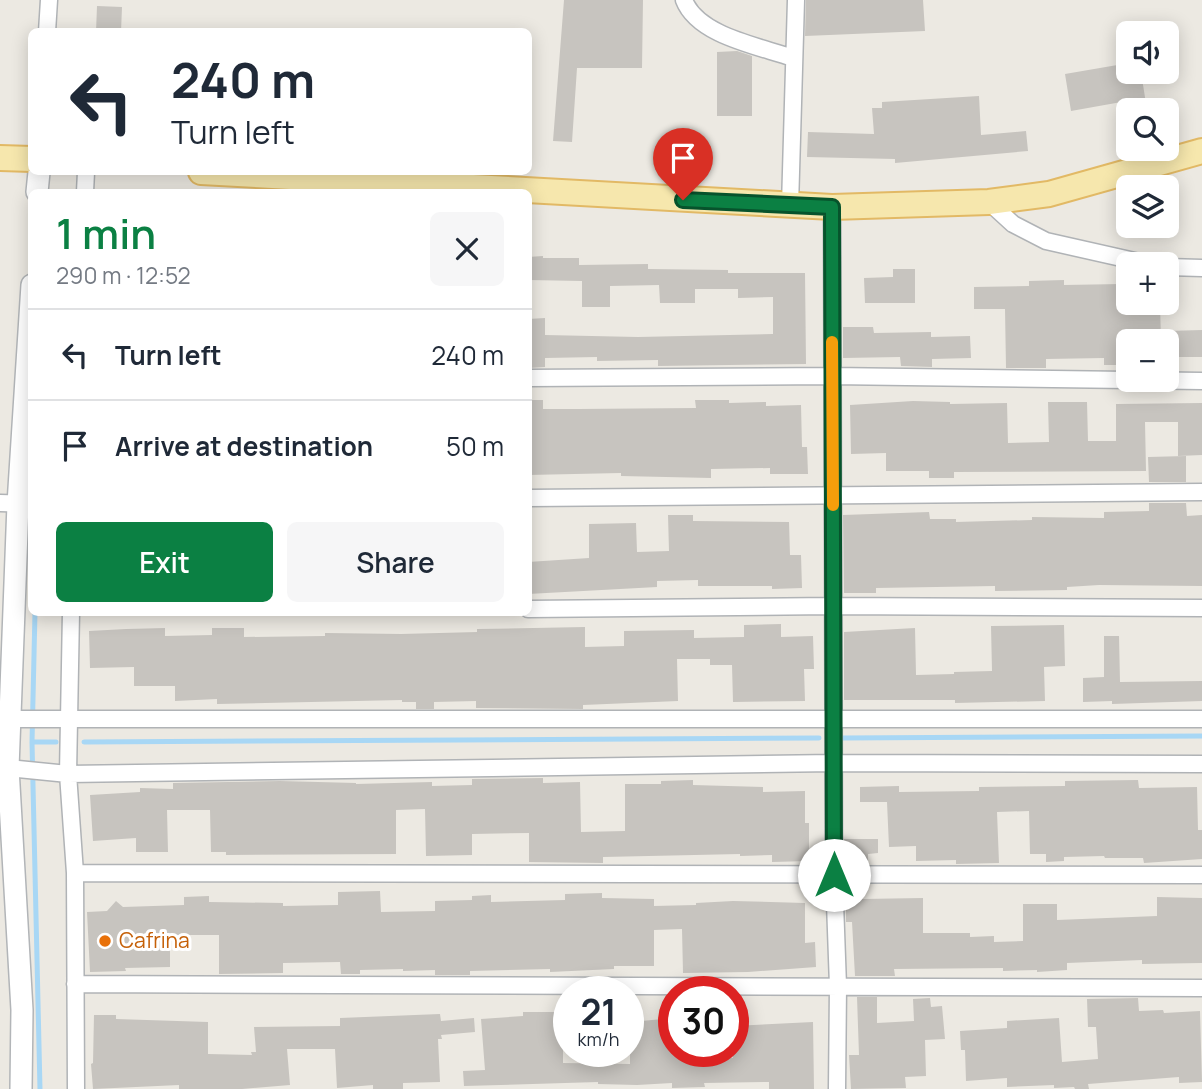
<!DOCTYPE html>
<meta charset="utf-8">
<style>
:root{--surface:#fff;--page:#f6f6f7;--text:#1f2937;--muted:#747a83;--line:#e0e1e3;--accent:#0b8043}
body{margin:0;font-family:Manrope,sans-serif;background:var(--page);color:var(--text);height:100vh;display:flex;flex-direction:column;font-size:26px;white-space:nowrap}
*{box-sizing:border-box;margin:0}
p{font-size:23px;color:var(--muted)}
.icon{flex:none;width:38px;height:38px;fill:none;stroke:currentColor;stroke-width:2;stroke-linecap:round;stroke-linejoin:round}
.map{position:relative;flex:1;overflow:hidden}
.sheet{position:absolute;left:28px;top:189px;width:504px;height:427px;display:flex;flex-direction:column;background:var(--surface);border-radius:10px;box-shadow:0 4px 18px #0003}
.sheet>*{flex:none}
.hud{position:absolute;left:28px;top:28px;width:504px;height:147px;border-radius:10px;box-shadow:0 4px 18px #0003;background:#fff;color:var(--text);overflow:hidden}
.tools{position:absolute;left:1116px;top:21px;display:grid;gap:14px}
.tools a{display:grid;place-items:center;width:63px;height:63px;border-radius:10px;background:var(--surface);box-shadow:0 4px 18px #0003;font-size:35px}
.speed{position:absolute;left:553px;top:976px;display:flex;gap:14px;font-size:35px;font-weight:700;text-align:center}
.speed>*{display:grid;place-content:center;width:91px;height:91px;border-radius:50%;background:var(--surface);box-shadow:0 4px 18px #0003;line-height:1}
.speed small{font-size:18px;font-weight:400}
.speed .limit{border:10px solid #d22;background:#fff;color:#111}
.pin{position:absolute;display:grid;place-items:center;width:60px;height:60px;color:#fff;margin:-72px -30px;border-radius:50% 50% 50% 0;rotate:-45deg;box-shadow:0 0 7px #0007}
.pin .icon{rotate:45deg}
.me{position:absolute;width:77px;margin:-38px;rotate:0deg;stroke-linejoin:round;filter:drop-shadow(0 0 5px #0008)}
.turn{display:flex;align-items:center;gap:24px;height:147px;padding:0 28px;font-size:32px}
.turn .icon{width:91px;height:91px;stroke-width:2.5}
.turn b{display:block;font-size:49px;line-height:60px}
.round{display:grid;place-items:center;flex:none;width:74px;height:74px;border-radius:10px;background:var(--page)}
.head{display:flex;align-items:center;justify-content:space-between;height:119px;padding:0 28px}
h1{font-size:42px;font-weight:600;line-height:52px;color:var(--accent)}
.button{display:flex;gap:14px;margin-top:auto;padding:14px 28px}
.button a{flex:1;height:80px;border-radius:10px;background:var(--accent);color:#fff;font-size:28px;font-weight:600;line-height:80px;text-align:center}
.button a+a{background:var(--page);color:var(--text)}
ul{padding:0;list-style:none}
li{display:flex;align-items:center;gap:21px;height:91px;padding:0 28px;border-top:2px solid var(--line)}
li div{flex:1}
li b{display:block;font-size:26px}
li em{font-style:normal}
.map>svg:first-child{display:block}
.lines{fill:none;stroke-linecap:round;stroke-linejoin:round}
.stream{stroke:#a8d7f5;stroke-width:5}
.building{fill:#c7c4bf}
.street-casing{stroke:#b0b3b6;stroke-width:19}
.secondary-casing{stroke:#b2b5b8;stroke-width:24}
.primary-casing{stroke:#e2b965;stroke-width:28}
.street{stroke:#fff;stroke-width:16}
.secondary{stroke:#fff;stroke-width:21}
.primary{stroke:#f6e7ad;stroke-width:24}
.route-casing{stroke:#07532c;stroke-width:18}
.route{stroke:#0b8043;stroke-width:12}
.slow{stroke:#f59e0b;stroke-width:12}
.food-dot{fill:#e8710a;stroke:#fff;stroke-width:2.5}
.labels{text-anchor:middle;stroke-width:6;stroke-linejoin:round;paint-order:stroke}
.food-label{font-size:21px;fill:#c56008;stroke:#fff;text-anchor:start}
</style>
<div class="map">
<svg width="1202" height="1089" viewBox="0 0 1202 1089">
<rect width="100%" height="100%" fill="#ece9e2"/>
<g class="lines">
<path class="stream" d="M35,612L32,742L40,1089
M843,738L1202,736
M32,742H56
M84,742L819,738"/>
</g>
<path class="building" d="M564,0H643L642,68H577L572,142L553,141Z
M806,0H923L925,31L805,36Z
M97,6L122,7L121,32H96Z
M737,51L752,56V116H717V52Z
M1129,63V72H1141L1147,110H1129L1127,101L1071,111L1065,74Z
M979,96L981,135L1026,131L1028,151L895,163V159L807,157L808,132L874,134L872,108H882V102Z
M543,256V258H579V265L648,264V269L728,270V273H805L806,364L658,366V360L597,361V357L545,358V367L528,368V319L545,318V335L638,337L773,334V297L738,298V289H695V303H660L659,285L610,286V307H582V281L528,280V257Z
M893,269H915V303H865L864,278L893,277Z
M1064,280V285L1121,284V293L1129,292V303H1160L1161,341H1129V365H1104V358L1046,359V368H1006L1005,309H974V287L1029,286V281Z
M843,327H873L874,333L931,332V337L970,336L971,358L932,359V367L901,366L900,357L843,358Z
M1202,330V357H1167V331Z
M528,400H543V409H578L696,408L695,400H729V403L766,402V406L801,405L802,447H807L808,474H770V468L711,469V478L621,476V473L528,475Z
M913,401L950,402V404L1007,403L1008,443L1049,442L1048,402H1087L1088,441H1116V404L1202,403V455L1178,456V422H1145L1146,471L954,472V478H929V471H886V453L851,454L850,405Z
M1186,456V482H1149L1148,457Z
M1149,503H1186L1187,516L1202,515V586L1099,585L1067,587V590L995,591V586L876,588V593H844L843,515L929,512L930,519H956V522L1032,520V517L1104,518V512L1149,511Z
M668,515H693V521L789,522L790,555H801L802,588L772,589V586H698V580L657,581V587L528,594V562L589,558V524L636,523L637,552L669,551Z
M781,624V637L813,636L814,669H804L805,701L733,702L732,665H710V659H677L678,701L583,705V709L476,708V701L434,702V709H416V702H402V700L217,704V699L175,701V686H134V667L90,668L89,631L126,629L165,628V636L212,635V628H244V637L325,636V633L401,634L477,632V629L585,627V647L624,646V631L694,630V638L744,637V625Z
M1064,625L1065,666L1044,667L1045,701L955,703V700H844V632L915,628L916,675L954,674V672L992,671L991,626Z
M1104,636H1119L1120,682L1202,681V701L1112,704V701L1083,702V678L1104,677Z
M543,778V783L580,782L581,832L625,831V784H661V781L693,780V785L763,787V792L805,791V823H809V861L772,862V855L740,856V854L603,857V863L529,862V833L472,834V855L426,856L425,809L396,810V854L226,855V852H211L210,810H167L168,852H136V838L93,841L90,795L140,792V788L173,789V783L280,781L356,783V784L432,782V786L472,785V779Z
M1138,780L1139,788L1197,787L1198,830H1202V859L1144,863L1143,858H1105L1104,856L1064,857V861L1046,862V854H1030L1029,811L997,812L999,863L956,864V860L916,861V846L889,847L887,802H860V787L899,786V792L979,791V787L1065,786V781Z
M844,839H878V853L868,854V864H844Z
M846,885H861L862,899L923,898V933H970V937L994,936V942L1023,941V904H1057V920L1157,916V897L1202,898V963L1142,964V960L1067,963V970L1037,972V970L1003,971V968L894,969L895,976H855L852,922H846Z
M380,891L381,912L435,911V901L472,900V896L491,895V902L565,900V894L602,893V898L654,899V906L696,905V903L733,901L805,903V943L815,942L816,967L748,972L683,973L682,929L654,930V966H614V969L550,972V969L470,971V975H435V970L403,971V969L360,970V974H341L340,962L283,963V973L219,974V935H170V967L125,968L126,971L90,972L87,912L107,911L116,901L123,907L184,905V897L209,896V902L283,903V906L338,905V892Z
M857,997H877V1023L914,1021L913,999L930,998L931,1007L942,1006L945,1039L925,1040L926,1076L905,1077L906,1088L851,1089L849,1055H859Z
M1138,998L1139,1011L1163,1010L1164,1013L1200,1011L1202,1082L1179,1083V1077L1088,1084L1089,1089H1075L1074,1087L1054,1088V1085L1007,1087V1078L966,1081L965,1050H961L960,1031L1007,1028V1021L1059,1018L1062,1062L1098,1059L1096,1027H1088L1087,999Z
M523,1012H563V1063L630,1064V1022L674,1018V1052H693V1059L733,1058V1026L813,1022L814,1089H769V1082L704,1083L705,1087L672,1088V1083L637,1085L598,1084V1082L464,1086L463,1071L485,1070L481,1019L523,1016Z
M440,1014L441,1021L474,1018L475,1032L441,1035L442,1039H438L440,1082L403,1083V1089H373V1085L337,1088L335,1049H287L290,1085L242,1089H179V1085L93,1089L91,1064L93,1063L94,1015H116V1019L208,1022V1054L252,1055L251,1052H256L254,1027L340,1026V1018Z"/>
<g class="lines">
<g class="street-casing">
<path id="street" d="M684,0C698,36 759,46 793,58
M47,32L49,0
M85,192L86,172
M989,202L1013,224L1046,241L1148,264
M790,206L796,0
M832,207L834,875L838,986L837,1089
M1167,267L1202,268
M528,378L832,376L1202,381
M528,498L1202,492
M0,503L32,504
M528,609L832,606L1202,608
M71,612L68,774L75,873L76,1089
M12,719H1202
M8,768L68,774L834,763L1202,764
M75,873L1202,875
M75,984L1202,988"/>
</g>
<g class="secondary-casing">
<path id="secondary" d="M37,192L39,172
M21,1089L22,1010L8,768L18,504L32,285"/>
</g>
<g class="primary-casing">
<path id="primary" d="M0,158L32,159
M201,172L832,207L989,202L1049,194L1202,151"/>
</g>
<use href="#street" class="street"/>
<use href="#secondary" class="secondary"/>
<use href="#primary" class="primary"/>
</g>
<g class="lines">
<g class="route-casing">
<path id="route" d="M683,200L832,207L834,875"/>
</g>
<use href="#route" class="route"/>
<path class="slow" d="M832,342L833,505"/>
</g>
<circle class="food-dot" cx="105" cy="941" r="7"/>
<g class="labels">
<g class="food-label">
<text x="119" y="948">Cafrina</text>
</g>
</g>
</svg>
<div class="tools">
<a><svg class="icon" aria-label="sound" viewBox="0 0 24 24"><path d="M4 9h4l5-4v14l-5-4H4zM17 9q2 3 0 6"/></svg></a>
<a><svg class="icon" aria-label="search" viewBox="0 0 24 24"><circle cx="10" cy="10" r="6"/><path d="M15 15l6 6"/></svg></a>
<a><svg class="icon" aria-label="layers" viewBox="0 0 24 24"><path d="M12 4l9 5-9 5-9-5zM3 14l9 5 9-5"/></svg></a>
<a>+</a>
<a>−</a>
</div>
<div class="speed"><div>21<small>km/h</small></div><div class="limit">30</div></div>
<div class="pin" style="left:683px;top:200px;background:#d93025"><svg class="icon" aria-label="arrive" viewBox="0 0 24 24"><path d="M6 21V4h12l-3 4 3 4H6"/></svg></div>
<svg class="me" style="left:834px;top:875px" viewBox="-20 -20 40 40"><circle r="19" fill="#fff"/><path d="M0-13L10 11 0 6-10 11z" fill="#0b8043"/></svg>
<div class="hud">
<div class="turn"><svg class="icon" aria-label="left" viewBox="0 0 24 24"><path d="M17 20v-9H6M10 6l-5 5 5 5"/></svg><div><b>240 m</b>Turn left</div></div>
</div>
<section class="sheet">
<div class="head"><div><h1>1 min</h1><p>290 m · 12:52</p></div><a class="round"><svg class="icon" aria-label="close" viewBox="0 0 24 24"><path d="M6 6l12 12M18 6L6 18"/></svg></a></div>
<ul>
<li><svg class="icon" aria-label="left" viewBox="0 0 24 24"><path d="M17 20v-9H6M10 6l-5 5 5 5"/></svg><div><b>Turn left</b></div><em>240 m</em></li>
<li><svg class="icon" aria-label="arrive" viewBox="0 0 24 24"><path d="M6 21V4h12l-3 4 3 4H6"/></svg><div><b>Arrive at destination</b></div><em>50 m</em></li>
</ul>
<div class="button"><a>Exit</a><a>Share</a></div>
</section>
</div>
